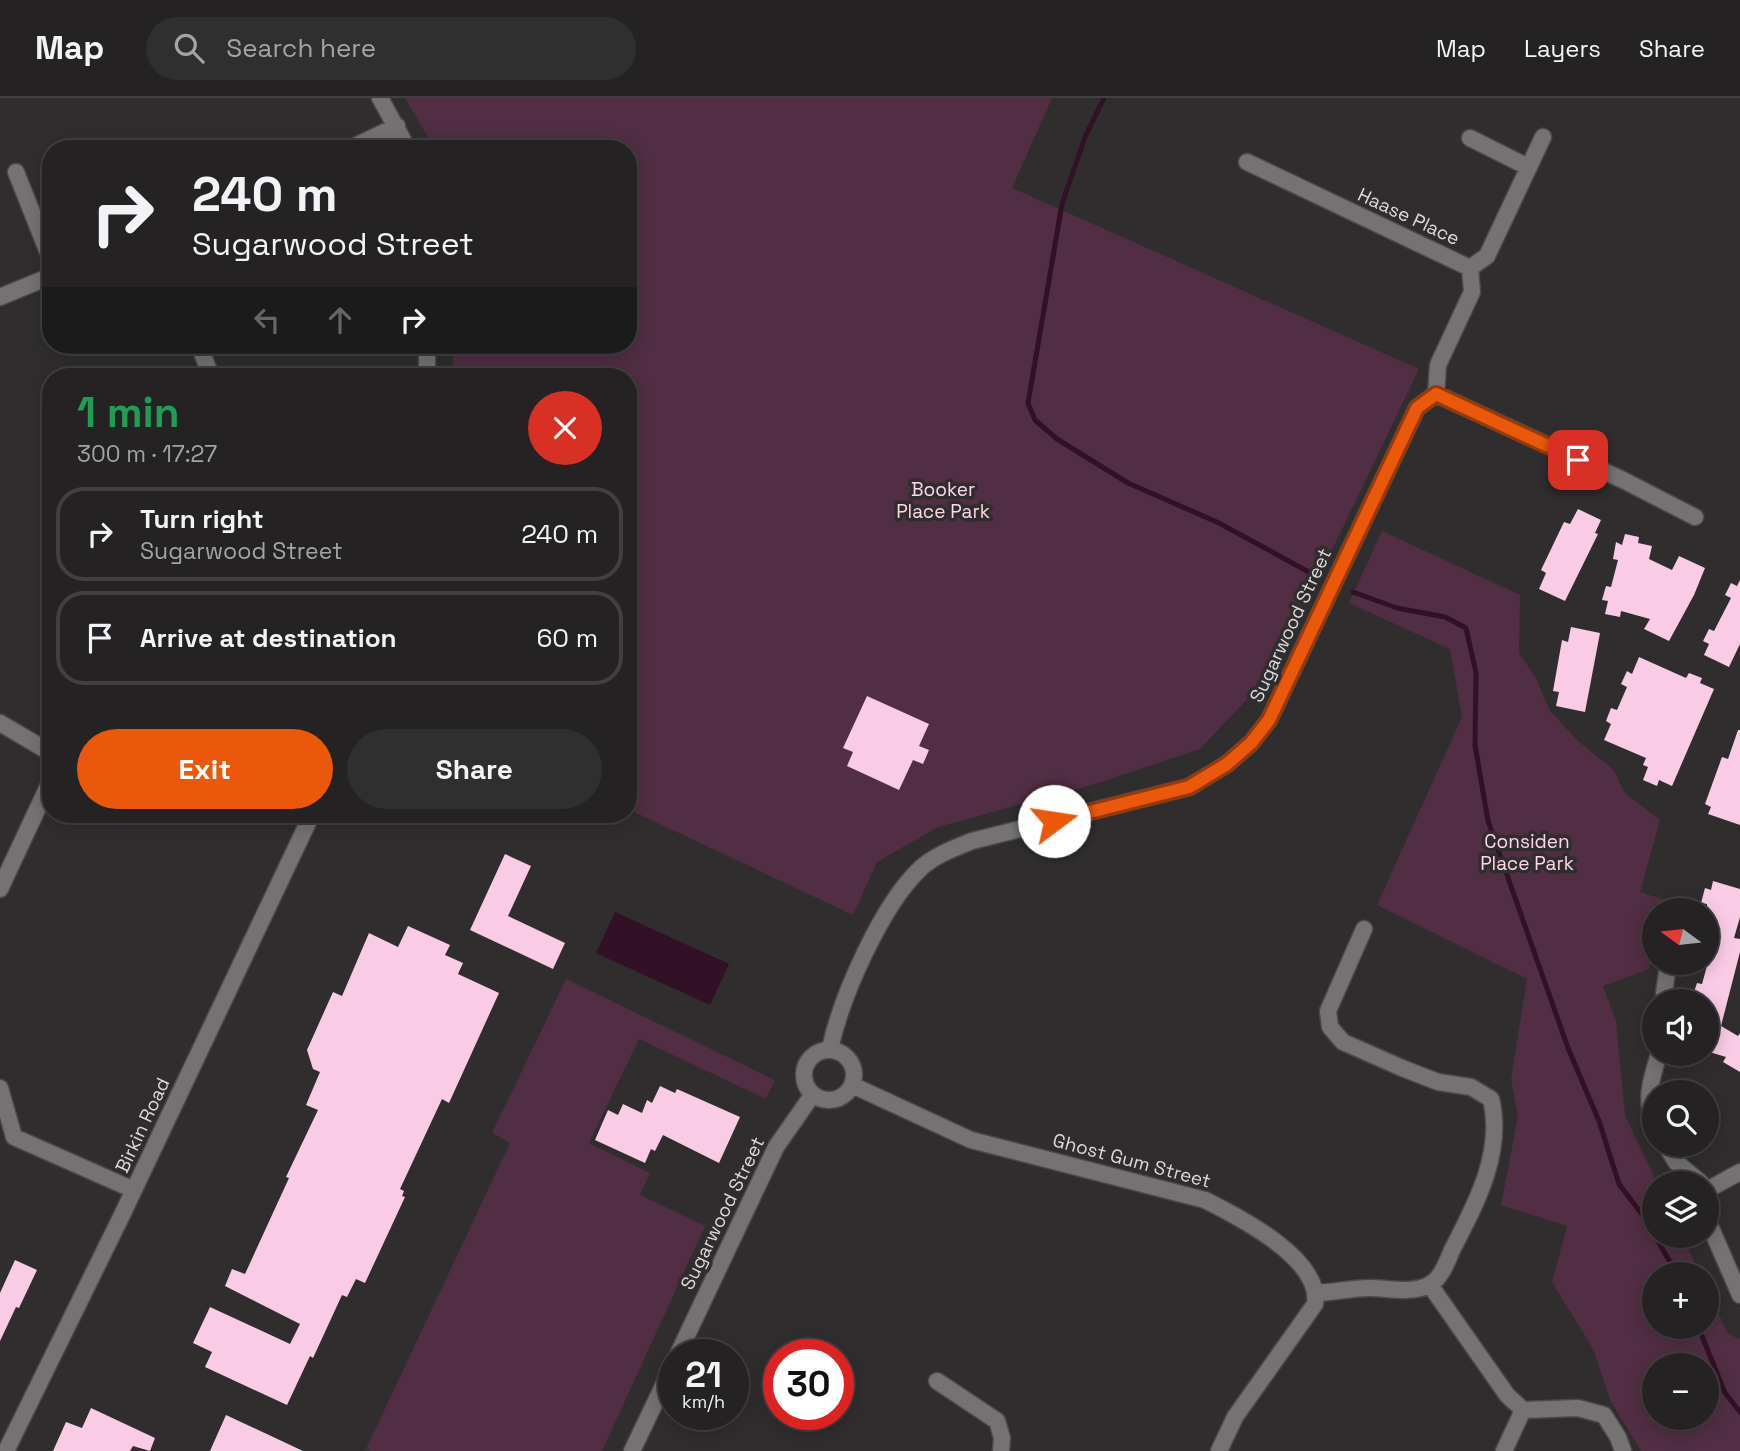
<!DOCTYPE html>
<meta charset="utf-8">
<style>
:root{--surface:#242223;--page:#302f30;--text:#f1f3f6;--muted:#a3a4a6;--line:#413f41;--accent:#ea580c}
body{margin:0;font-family:"Space Grotesk",sans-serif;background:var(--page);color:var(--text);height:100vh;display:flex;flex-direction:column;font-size:26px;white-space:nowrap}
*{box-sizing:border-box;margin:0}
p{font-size:23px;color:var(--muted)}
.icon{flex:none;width:38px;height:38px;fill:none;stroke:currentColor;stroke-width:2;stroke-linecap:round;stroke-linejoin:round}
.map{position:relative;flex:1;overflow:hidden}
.drawer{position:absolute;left:42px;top:270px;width:595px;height:455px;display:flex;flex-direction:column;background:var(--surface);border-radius:28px;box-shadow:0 4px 18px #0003,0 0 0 2px var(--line)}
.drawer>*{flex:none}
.hud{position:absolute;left:42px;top:42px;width:595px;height:214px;border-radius:28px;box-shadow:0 4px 18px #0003,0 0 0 2px var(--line);background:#242223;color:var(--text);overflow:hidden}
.needle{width:46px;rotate:285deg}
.tools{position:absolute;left:1642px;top:800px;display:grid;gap:14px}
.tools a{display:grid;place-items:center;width:77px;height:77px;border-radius:50%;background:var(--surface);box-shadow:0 4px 18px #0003,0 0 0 2px var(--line);font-size:35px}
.speed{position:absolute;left:658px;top:1241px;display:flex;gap:14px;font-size:35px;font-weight:700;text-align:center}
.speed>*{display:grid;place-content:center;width:91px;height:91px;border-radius:50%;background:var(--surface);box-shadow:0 4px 18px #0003,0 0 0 2px var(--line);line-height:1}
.speed small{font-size:18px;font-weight:400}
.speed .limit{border:10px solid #d22;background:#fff;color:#111}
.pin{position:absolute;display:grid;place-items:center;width:60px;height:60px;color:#fff;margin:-30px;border-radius:14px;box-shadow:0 4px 10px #0006}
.me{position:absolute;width:77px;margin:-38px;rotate:76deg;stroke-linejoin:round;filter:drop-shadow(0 0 5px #0008)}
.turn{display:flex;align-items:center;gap:24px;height:147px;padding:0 35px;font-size:32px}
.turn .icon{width:91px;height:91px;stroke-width:2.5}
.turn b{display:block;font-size:49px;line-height:60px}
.lanes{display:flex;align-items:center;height:66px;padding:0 35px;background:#0003;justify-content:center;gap:35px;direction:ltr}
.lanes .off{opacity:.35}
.round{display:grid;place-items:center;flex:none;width:74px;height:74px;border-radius:37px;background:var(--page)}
.head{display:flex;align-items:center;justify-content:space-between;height:119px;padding:0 35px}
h1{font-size:42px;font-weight:700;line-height:52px;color:#1e9e55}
.action{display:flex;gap:14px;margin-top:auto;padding:14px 35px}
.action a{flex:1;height:80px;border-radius:42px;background:var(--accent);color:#fff;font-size:28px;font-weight:700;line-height:80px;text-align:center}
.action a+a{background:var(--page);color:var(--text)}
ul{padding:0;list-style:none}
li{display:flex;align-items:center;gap:21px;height:94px;margin:0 14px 10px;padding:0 21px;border:4px solid var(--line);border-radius:28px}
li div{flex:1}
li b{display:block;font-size:26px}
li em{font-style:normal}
header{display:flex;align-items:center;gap:42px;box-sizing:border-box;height:98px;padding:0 35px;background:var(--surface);border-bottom:2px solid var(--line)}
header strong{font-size:33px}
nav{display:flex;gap:38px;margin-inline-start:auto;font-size:24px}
.search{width:490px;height:63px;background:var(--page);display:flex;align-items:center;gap:18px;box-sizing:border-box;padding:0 24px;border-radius:38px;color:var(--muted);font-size:26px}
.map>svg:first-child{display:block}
.green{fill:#512e43;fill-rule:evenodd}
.water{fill:#321026}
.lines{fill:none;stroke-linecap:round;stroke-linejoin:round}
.stream{stroke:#321026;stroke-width:5}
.building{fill:#facbe5}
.minor-casing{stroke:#4b484a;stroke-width:19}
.minor{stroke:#757274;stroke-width:16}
.route-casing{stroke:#983908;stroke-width:18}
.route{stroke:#ea580c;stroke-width:12}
.labels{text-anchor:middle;stroke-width:7;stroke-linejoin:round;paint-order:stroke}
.street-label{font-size:19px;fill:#dbd9da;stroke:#302d2f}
.park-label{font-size:19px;fill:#ffd5ec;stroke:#302d2f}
</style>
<header>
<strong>Map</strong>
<div class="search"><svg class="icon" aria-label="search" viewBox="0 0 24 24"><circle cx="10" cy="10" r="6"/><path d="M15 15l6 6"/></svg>Search here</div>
<nav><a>Map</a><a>Layers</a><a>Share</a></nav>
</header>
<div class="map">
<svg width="1740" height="1353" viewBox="0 0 1740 1353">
<rect width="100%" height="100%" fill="#302d2f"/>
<path class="green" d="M405,0H1052L1012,90L1419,271L1274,573L1200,651L1095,686L938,729L877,764L853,817L628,711V278H453V247H628V51H435Z
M1382,433L1520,497L1519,555L1536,580L1550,613L1579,644L1613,671L1625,695L1660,722L1640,794L1681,807V812H1654V852L1649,871L1603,888L1616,923L1625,1017L1657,1085H1654V1138H1682L1700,1176H1654V1228H1706V1189L1728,1236L1740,1241V1353H1641L1611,1304L1593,1251L1552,1184L1567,1128L1501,1107L1518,1018L1511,981L1527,881L1377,807L1462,619L1450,551L1349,505ZM1654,1267H1706V1320H1654Z
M566,881L775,982L766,1001L639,941L589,1045L650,1075L640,1097L705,1128L602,1353H371L366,1351L510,1045L492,1035Z"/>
<path class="water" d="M615,814L729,866L710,907L596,855Z"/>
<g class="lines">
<path class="stream" d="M1104,0L1085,39L1062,106L1028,305L1035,322L1057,341L1128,385L1219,425L1318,479
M1353,494L1397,510L1445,519L1466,530L1476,575L1475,647L1488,723L1568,950L1599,1023L1619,1086L1644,1119L1654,1135
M1655,1138L1677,1176
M1698,1228L1725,1295L1740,1314"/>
</g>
<path class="building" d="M1578,411L1601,422L1595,435L1598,436L1565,503L1539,491L1546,475L1541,472L1564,424L1570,426Z
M1625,436L1639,439L1638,445L1652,448L1649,461L1672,472L1679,458L1705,470L1694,497L1669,543L1644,531L1650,521L1621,513L1620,519L1605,516L1608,503L1602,502L1606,488L1611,489L1618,462L1613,461L1616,444L1622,447Z
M1740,482V546L1729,569L1704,557L1709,546L1703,543L1709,531L1714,533L1731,500L1725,497L1731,485L1737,488Z
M1571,529L1600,535L1585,614L1556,608L1559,594L1553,593L1562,542L1568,544Z
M1639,559L1686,580L1689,575L1702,580L1700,585L1714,591L1672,688L1659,682L1657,688L1643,682L1648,669L1643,667L1646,660L1604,642L1611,626L1606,623L1611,610L1617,612L1627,589L1621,586L1627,573L1632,576Z
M867,598L929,626L919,648L929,652L923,666L913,662L899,692L847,668L853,654L843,650Z
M1738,632H1740V727L1708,716L1711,709L1705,706L1722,659L1728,661Z
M505,756L531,768L508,818L565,845L553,871L470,832Z
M1713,783L1740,791V819L1734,840L1740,841V854L1721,928L1738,938L1740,935V974L1723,964L1726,959L1706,953V903L1692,900L1697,885L1702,886L1710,857L1706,856L1707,806L1701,805L1705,790L1711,792Z
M408,828L450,847L445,857L463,865L458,876L499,895L449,1005L442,1001L400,1091L404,1093L402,1098L405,1099L365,1185L356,1181L347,1199L342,1197L313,1260L310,1258L287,1307L205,1269L212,1254L193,1245L210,1209L290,1246L300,1226L225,1188L232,1171L245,1176L289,1080L286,1079L318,1012L306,1007L320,974L313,971L307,952L333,894L342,898L369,835L398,849Z
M660,988L675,995L677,991L740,1019L719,1065L663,1037L655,1053L651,1051L645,1065L595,1042L608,1012L618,1017L623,1006L642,1015L647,1002L652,1005Z
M15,1162L37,1172L19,1210L16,1209L0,1243V1195Z
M91,1310L155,1340L150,1353L133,1348L130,1353H53L66,1324L82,1330Z
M226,1317L303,1353H210Z"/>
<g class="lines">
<g class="minor-casing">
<path id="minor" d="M380,0L408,51
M1470,40L1528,69
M349,51L397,28
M1247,64L1470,170L1472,194L1438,267L1436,296
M16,74L51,162
M1470,170L1487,158L1543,39
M0,199L51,178
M199,247L211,278
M427,247V278
M0,625L51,655
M0,791L51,682
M1665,903L1664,895L1668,867
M830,951C841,899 882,806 921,770C935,757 955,750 972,743L1189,689L1227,666L1251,645L1269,622L1417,310L1436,296L1623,382L1695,419
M804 977a25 25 0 1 1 50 0a25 25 0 1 1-50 0Z
M852,987L971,1042L1205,1102C1239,1119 1322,1161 1315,1206L1235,1319L1219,1353
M0,990L14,1039L134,1092
M1654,1024C1644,1002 1652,978 1659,956
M1665,1046L1676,1064L1701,1085
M1706,1089L1709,1091L1707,1121L1740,1197
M1709,1091L1740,1074
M1430,1187L1507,1297L1523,1312L1578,1310L1604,1317L1618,1339L1623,1353
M1317,1195C1335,1194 1353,1190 1370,1190C1388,1190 1412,1196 1429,1187C1441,1181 1447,1164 1452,1152C1476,1106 1504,1054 1491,1001L1471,989L1438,984L1402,970L1343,944L1330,929L1328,913L1364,831
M678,1256L776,1049L813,996
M937,1283L997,1323L1002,1340L1001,1353
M6,1353L122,1117L312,716
M632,1353L674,1265
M1504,1353L1523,1312"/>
</g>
<use href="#minor" class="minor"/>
</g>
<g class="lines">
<g class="route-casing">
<path id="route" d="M1054,723L1189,689L1227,666L1251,645L1269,622L1417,310L1436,296L1578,362"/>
</g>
<use href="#route" class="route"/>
</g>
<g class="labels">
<g class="street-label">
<text transform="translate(1409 118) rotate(25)" y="7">Haase Place</text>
<text transform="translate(1290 527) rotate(-65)" y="7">Sugarwood Street</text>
<text transform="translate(142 1027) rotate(-65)" y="7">Birkin Road</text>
<text transform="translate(1132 1062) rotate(15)" y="7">Ghost Gum Street</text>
<text transform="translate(722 1115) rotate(-64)" y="7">Sugarwood Street</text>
</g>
<g class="park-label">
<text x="943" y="398">Booker<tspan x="943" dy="22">Place Park</tspan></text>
<text x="1527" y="750">Considen<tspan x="1527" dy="22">Place Park</tspan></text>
</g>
</g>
</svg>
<div class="tools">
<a><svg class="needle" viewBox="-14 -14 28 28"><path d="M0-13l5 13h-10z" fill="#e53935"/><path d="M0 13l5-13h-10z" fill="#a3a4a6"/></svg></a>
<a><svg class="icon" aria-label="sound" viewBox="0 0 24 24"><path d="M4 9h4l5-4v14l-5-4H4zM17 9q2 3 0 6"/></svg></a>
<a><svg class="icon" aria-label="search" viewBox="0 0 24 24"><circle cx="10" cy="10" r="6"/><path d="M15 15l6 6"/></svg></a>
<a><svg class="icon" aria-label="layers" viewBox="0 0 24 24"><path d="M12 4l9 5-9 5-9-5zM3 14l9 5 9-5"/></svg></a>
<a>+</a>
<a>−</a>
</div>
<div class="speed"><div>21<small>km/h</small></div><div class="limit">30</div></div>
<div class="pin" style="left:1578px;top:362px;background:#d93025"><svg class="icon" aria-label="arrive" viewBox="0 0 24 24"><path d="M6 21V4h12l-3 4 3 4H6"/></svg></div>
<svg class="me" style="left:1054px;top:723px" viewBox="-20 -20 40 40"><circle r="19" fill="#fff"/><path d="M0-13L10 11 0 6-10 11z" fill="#ea580c"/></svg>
<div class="hud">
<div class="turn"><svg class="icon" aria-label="right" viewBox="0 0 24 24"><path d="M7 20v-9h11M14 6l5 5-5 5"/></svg><div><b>240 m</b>Sugarwood Street</div></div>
<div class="lanes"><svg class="icon off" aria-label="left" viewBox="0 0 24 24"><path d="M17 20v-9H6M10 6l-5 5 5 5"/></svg><svg class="icon off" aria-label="ahead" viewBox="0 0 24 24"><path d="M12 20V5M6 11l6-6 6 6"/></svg><svg class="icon" aria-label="right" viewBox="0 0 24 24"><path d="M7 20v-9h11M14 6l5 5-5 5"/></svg></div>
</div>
<section class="drawer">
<div class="head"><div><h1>1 min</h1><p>300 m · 17:27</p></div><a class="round" style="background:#d93025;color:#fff"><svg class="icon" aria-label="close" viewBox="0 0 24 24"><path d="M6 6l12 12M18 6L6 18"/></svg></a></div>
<ul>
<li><svg class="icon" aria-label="right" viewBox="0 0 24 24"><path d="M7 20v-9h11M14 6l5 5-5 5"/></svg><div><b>Turn right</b><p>Sugarwood Street</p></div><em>240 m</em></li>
<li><svg class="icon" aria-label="arrive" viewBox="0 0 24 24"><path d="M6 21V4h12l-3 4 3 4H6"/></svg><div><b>Arrive at destination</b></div><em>60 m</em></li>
</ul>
<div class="action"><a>Exit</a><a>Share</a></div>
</section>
</div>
